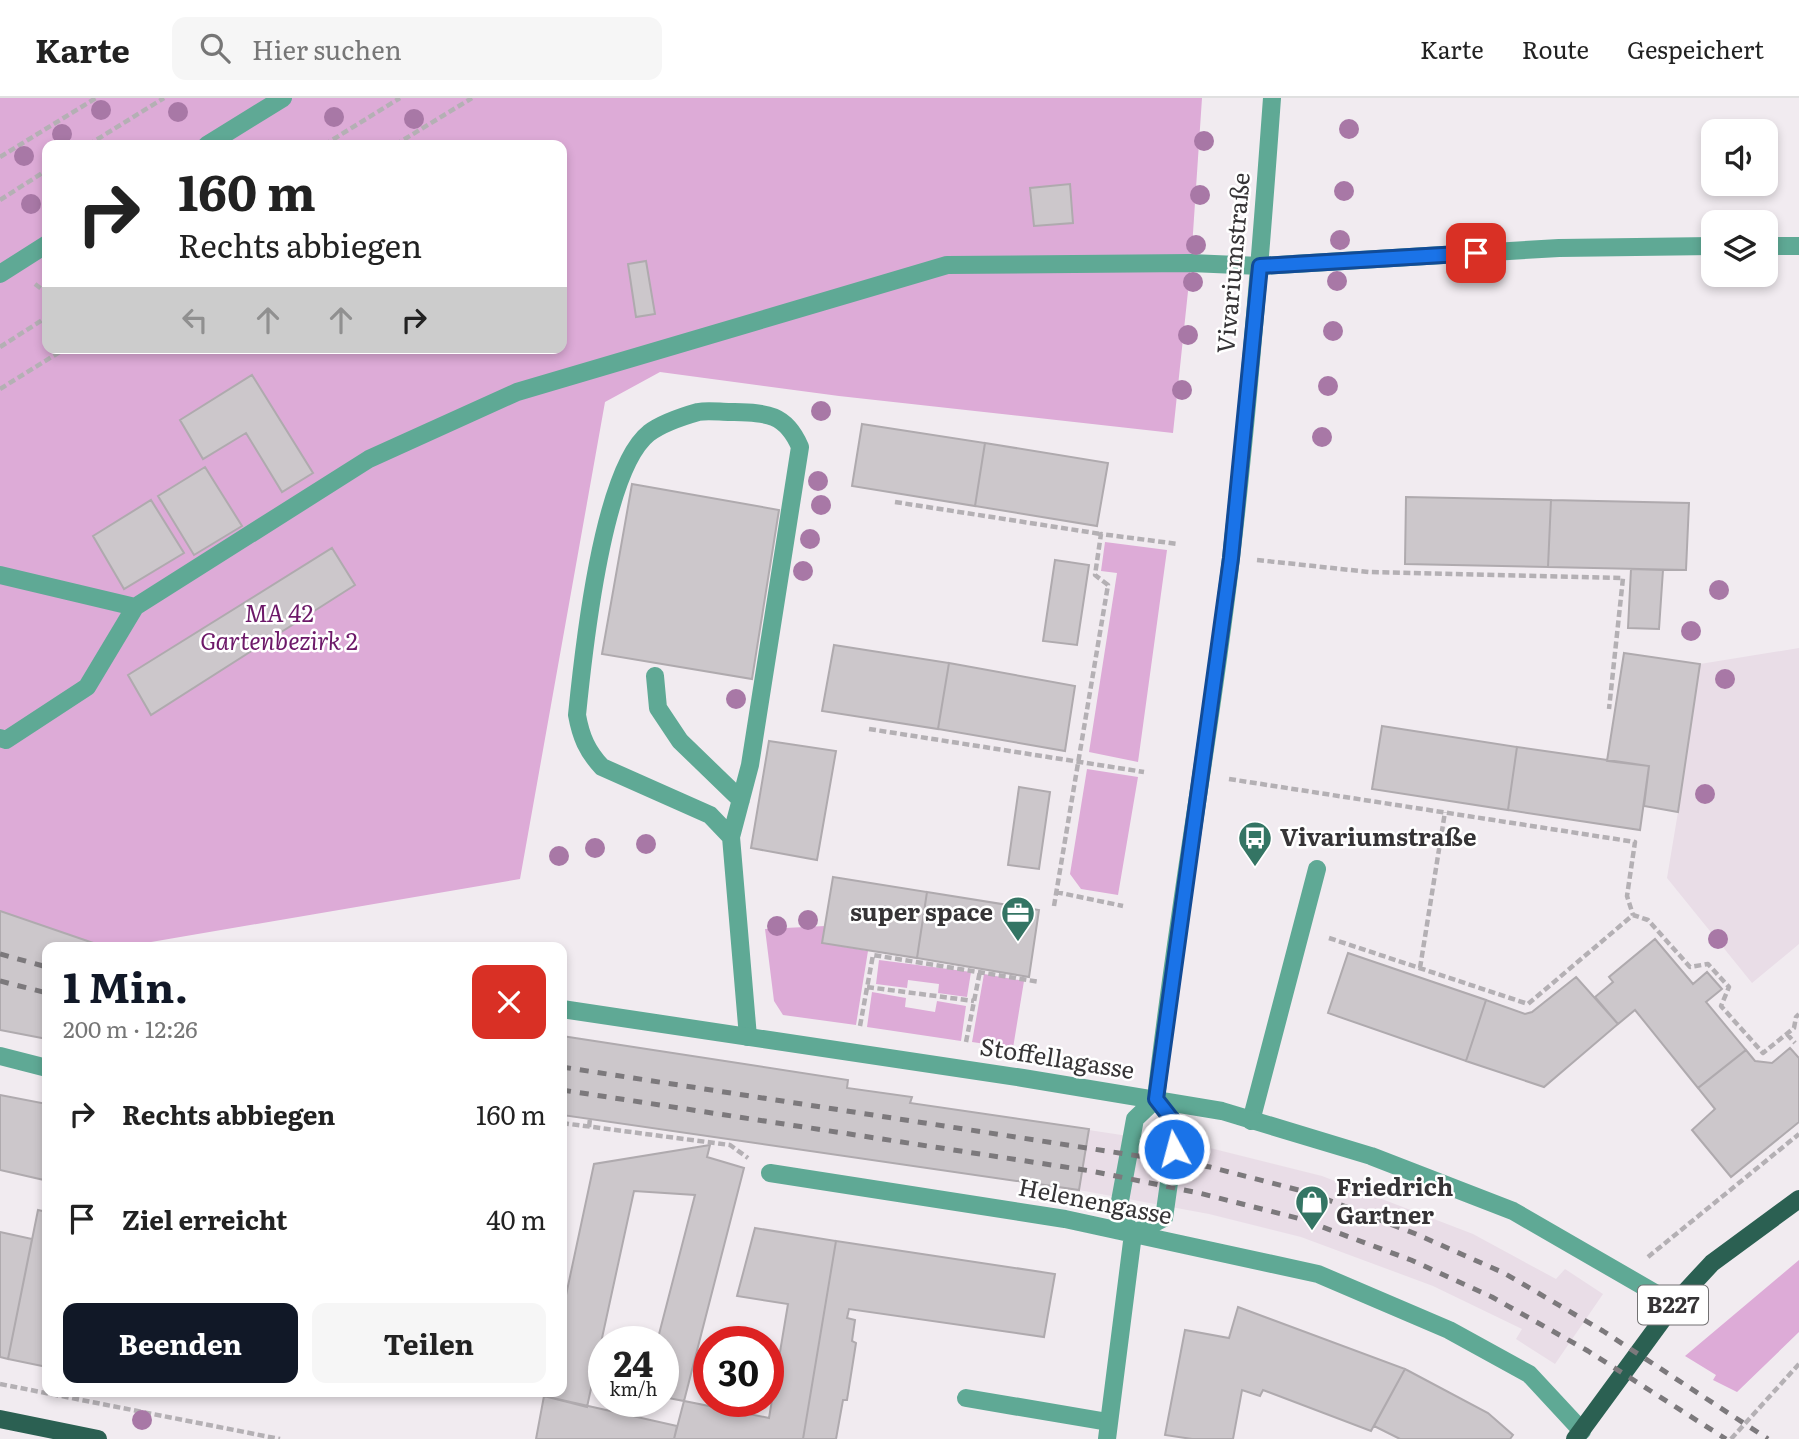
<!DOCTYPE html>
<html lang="de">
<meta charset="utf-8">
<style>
:root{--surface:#fff;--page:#f6f6f6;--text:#222;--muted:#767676;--line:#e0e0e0;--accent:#111827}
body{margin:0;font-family:Literata,serif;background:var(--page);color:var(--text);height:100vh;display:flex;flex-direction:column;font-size:26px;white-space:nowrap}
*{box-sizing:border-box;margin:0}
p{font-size:23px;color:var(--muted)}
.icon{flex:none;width:38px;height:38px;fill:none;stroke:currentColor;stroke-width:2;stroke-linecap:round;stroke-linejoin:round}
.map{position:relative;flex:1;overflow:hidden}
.details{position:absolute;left:42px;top:844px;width:525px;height:455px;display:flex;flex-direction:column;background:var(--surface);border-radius:14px;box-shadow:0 4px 10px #0003}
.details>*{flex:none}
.hud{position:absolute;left:42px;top:42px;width:525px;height:214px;border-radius:14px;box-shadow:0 4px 10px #0003;background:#fff;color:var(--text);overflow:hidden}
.fabs{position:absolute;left:1701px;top:21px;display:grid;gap:14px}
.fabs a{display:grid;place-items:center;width:77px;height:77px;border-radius:14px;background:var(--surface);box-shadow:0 4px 10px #0003;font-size:35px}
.speed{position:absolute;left:588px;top:1228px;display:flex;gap:14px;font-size:35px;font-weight:700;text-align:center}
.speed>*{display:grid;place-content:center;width:91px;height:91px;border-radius:50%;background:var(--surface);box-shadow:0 4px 10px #0003;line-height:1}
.speed small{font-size:18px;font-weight:400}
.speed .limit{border:10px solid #d22;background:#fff;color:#111}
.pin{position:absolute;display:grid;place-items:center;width:60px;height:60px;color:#fff;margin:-30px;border-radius:14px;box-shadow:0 4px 10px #0006}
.me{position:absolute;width:77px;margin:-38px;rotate:353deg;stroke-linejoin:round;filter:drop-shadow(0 0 5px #0008)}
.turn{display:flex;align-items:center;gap:24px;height:147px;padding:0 21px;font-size:32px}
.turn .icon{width:91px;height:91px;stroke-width:2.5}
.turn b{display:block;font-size:49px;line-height:60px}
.lanes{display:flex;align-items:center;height:66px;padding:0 21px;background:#0003;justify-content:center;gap:35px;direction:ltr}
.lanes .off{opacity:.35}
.round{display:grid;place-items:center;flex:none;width:74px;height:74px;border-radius:14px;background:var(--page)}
.summary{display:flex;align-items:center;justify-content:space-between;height:119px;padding:0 21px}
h1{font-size:42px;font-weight:700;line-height:52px;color:var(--accent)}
.primary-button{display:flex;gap:14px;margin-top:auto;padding:14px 21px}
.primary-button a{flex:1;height:80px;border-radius:14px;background:var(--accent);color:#fff;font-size:28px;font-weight:700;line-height:80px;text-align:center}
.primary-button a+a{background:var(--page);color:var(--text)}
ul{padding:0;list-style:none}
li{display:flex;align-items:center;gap:21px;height:105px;padding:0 21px}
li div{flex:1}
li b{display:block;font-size:26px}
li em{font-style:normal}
header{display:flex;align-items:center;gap:42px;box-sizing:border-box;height:98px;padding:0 35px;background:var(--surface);border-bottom:2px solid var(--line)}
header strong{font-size:33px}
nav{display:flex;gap:38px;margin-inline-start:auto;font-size:24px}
.search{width:490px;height:63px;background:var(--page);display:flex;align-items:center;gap:18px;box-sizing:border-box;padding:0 24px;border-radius:14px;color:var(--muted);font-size:26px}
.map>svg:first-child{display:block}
.built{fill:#e9dde7}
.green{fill:#ddabd7;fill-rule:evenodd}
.building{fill:#ccc7cb;stroke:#afaaae;stroke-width:2}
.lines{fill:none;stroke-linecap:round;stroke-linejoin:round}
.path{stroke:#b4b0b4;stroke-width:4.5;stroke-dasharray:7 3.5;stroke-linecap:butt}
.lane{stroke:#5fa995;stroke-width:18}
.street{stroke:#5fa995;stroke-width:18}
.primary{stroke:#2b6052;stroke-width:18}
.rail{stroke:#7c797c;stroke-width:5;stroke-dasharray:9 9;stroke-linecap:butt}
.tree{fill:#a878a6}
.route-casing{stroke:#114b97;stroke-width:18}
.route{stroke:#1a73e8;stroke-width:12}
.labels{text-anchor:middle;stroke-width:5;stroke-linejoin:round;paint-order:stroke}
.shield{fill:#fff;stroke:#727172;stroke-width:2}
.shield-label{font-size:23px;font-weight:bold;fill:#363436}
.street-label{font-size:24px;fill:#363436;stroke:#fff}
.park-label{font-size:24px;font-style:italic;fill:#6d1969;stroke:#fff}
.poi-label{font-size:24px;font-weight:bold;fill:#363436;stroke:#fff;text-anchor:start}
</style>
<header>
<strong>Karte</strong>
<div class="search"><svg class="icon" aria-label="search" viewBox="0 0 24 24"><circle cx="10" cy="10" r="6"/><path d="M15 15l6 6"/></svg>Hier suchen</div>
<nav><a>Karte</a><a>Route</a><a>Gespeichert</a></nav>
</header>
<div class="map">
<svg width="1799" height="1341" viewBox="0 0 1799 1341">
<rect width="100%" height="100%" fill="#f1ebf0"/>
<path class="built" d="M1799,550V846L1752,885L1667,780L1678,714L1644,708L1649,669L1607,663L1624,555L1700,566Z
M562,938L848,982V990L912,999L911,1005L1214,1051L1322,1078L1473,1136L1556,1181L1565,1171L1603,1196L1555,1266L1516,1241L1522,1231L1433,1188L1301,1139L1209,1116L1079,1092L562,1017Z"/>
<path class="green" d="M0,0H1202L1191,165L1173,335L839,298L660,274L605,304L520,781L122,849H105L0,813ZM47,47H562V250H47Z
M1105,444L1167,452L1138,664L1089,654L1117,475L1101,473Z
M1087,671L1138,679L1118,797L1081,791L1070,776Z
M825,828L822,845L868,853L856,927L783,917L774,903L765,831Z
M879,862L971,874L967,899L938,895L939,886L908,882L907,890L876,886Z
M984,876L1024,883L1013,950L972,944Z
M872,894L906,900L905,909L935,914L937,903L966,908L961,943L867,929Z
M1799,1162V1234L1737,1294L1713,1282L1716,1277L1685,1258Z"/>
<path class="building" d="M1070,86L1073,125L1034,128L1030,90Z
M646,163L655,216L636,219L628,166Z
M252,277L313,375L282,394L246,335L203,361L180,322Z
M862,326L985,345L975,408L852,388Z
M985,345L1108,365L1097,428L975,408Z
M205,369L242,428L194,457L158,398Z
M632,386L779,412L752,581L602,556Z
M1406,399L1551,402L1548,469L1405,466Z
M151,402L184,455L124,491L93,438Z
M1551,402L1689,405L1686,472L1548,469Z
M332,450L355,487L151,617L128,577Z
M1055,462L1089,467L1077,547L1043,543Z
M1631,471L1663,472L1659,531L1628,530Z
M834,547L949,565L938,631L822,613Z
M1624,555L1700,566L1678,714L1644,708L1649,668L1607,663Z
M949,565L1075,588L1065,653L938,631Z
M1382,628L1517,649L1508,712L1372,691Z
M769,643L836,653L817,762L751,750Z
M1517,649L1649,668L1640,732L1508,712Z
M1019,689L1050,694L1039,771L1008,767Z
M833,779L927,794L917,860L822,845Z
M927,794L1039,812L1029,879L917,860Z
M0,813L105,849H47V941L0,932Z
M1655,841L1693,886L1707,874L1722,891L1706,904L1746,952L1698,990L1635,912L1618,926L1595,899L1613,884L1609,879Z
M1348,855L1486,902L1466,963L1328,915Z
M1576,879L1618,926L1544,989L1466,963L1486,902L1525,916L1532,914Z
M562,938L848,982L847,990L912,999L910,1005L1089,1031L1079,1092L562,1017Z
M1790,950L1799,960V1024L1731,1079L1692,1032L1715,1011L1698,990L1746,952L1755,963L1772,965Z
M0,997L47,1006V1065L44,1082L0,1072Z
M710,1047L707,1059L744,1070L684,1303L663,1299V1244H657L695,1097L634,1093L587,1309L544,1298L545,1293H562V1216L594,1066Z
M38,1112L47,1114V1269L8,1261Z
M755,1130L836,1143L803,1341H674L684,1303L769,1320L788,1206L737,1198Z
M0,1134L32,1141L8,1261L0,1259Z
M836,1143L1055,1176L1044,1239L849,1211L847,1220L855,1222L852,1243L856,1245L847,1302H843L836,1341H803Z
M1238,1209L1405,1271L1371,1333L1263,1292L1260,1298L1242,1292L1233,1341H1192L1165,1337L1185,1232L1229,1240Z
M1405,1271L1488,1315L1513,1337L1510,1341H1400L1374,1328Z
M544,1298L677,1328L674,1341H536Z"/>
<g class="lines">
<path class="path" d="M88,47L164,0
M324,47L400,0
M395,47L472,0
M0,59L96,0
M0,102L47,72
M35,186L47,195
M0,249L47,219
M0,291L66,250
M895,404L1101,436
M1257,462L1369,474L1623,480L1609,611
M869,631L1144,674
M1229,681L1635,744L1627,798L1633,817
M1056,794L1123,808
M1054,808L1108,487L1095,477L1101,436L1178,446
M1329,840L1528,906L1633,817L1648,822L1690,869L1708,866L1729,889L1721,908L1763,955L1794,930L1796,919L1799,916
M1420,870L1445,714
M867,889L974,903
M860,928L873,857L1040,884
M1787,936L1795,945
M966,944L980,873
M562,1025L730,1047L748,1060
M589,1029L590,1021
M1648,1159L1799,1036
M0,1286L280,1341
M1731,1341L1799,1266"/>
<path class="lane" d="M1766,148H1799
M0,477L135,509
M655,578L658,610L680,643L741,702
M0,640L6,642L87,589L135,509L369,361L517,294L947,167L1191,165L1260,168L1559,150L1713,148
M731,739L710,717L602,669C587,653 581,639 577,617C583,557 602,372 649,335C661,326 684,318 698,314C708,312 720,314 730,314C765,315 785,314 800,349L750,667L731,739L748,939
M1251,1023L1317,771
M966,1300L1108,1324"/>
<path class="street" d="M207,47L283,0
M0,176L47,146
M562,911L1023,980L1222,1013L1371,1058L1513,1113L1674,1206
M0,958L47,970
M770,1075L1065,1121L1318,1176L1449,1232L1529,1276L1582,1333
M1133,1136L1164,1120L1177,1028L1156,1001
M1107,1341L1133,1136L1118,1114L1135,1021L1156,1001C1176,820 1210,641 1231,460C1249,307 1261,153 1272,0"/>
<path class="primary" d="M0,1321L98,1341
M1575,1341L1674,1206L1712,1165L1799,1101"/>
<path class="rail" d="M0,856L47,869
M0,883L47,895
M562,969L1210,1069L1310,1095L1416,1136L1504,1175L1603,1233L1768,1341
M562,992L1091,1073L1199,1095L1301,1121L1411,1162L1492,1199L1588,1253L1726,1341"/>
</g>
<g class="tree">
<circle cx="101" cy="12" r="10"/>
<circle cx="178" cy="14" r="10"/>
<circle cx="334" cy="19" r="10"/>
<circle cx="414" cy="21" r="10"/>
<circle cx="1349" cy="31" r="10"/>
<circle cx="62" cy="36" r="10"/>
<circle cx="1204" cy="43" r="10"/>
<circle cx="24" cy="58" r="10"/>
<circle cx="1344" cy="93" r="10"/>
<circle cx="1200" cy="97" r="10"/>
<circle cx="31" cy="106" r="10"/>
<circle cx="1340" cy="142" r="10"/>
<circle cx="1196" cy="147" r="10"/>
<circle cx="1337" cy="183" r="10"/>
<circle cx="1193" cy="184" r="10"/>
<circle cx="1333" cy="233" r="10"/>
<circle cx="1188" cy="237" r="10"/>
<circle cx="1328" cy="288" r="10"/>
<circle cx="1182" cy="292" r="10"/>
<circle cx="821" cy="313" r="10"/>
<circle cx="1322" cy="339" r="10"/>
<circle cx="818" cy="383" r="10"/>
<circle cx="821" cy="407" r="10"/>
<circle cx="810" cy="441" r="10"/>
<circle cx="803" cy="473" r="10"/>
<circle cx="1719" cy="492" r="10"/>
<circle cx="1691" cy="533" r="10"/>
<circle cx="1725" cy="581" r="10"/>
<circle cx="736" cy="601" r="10"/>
<circle cx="1705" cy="696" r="10"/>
<circle cx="646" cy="746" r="10"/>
<circle cx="595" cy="750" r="10"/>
<circle cx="559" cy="758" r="10"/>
<circle cx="808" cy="822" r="10"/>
<circle cx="777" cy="828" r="10"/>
<circle cx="1718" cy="841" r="10"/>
<circle cx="142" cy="1322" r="10"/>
</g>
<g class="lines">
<g class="route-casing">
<path id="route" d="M1174,1051L1177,1028L1156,1001L1231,460L1260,168L1476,155"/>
</g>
<use href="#route" class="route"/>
</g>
<defs>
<g id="bus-pin" transform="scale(1.75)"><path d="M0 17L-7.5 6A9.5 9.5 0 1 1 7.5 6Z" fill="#347564" stroke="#fff"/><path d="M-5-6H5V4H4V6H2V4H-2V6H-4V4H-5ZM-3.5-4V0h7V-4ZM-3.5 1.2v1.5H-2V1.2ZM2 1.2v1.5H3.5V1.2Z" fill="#fff"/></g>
<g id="office-pin" transform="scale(1.75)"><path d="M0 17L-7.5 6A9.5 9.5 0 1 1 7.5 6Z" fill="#347564" stroke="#fff"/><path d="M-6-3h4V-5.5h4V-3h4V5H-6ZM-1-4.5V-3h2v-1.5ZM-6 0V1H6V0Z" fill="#fff"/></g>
<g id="shop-pin" transform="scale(1.75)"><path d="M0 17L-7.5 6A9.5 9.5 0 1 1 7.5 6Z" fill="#347564" stroke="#fff"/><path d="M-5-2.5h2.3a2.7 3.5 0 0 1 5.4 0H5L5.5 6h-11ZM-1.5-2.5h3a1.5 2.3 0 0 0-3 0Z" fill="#fff"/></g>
</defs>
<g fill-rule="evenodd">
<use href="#bus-pin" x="1255" y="740"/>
<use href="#office-pin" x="1018" y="815"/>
<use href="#shop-pin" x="1312" y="1104"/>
</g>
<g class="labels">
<rect class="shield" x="1638" y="1187.5" width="70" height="39" rx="5"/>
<g class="shield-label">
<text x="1673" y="1215">B227</text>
</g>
<g class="street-label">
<text transform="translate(1234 165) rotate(-85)" y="8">Vivariumstraße</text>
<text transform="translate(1057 961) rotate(9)" y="8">Stoffellagasse</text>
<text transform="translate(1095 1104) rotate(11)" y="8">Helenengasse</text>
</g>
<g class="park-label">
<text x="279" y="524">MA 42<tspan x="279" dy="28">Gartenbezirk 2</tspan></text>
</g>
<g class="poi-label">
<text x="1280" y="748">Vivariumstraße</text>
<text x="993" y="823" text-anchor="end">super space</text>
<text x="1336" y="1098">Friedrich<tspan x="1336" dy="28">Gartner</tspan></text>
</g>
</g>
</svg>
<div class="fabs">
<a><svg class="icon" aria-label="sound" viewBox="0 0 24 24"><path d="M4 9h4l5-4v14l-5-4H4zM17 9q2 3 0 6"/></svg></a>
<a><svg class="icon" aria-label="layers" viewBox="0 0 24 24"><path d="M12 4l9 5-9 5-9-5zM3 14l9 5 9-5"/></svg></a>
</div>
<div class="speed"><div>24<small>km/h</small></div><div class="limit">30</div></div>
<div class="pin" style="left:1476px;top:155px;background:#d93025"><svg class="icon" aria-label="arrive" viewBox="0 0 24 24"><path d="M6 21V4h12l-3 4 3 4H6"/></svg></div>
<svg class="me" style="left:1174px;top:1051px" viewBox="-20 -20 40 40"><circle r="17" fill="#1a73e8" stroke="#fff" stroke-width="3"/><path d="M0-11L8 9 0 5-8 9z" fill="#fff"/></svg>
<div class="hud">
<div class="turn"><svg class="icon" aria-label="right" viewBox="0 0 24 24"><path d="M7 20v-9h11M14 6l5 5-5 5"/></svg><div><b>160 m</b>Rechts abbiegen</div></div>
<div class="lanes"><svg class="icon off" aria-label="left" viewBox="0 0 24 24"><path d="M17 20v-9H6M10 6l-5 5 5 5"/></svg><svg class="icon off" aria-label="ahead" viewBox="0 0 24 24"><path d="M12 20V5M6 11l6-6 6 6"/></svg><svg class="icon off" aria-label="ahead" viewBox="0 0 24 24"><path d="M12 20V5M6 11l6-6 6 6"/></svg><svg class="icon" aria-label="right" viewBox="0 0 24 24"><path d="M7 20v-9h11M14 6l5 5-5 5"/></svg></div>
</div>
<section class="details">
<div class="summary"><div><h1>1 Min.</h1><p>200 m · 12:26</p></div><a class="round" style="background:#d93025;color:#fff"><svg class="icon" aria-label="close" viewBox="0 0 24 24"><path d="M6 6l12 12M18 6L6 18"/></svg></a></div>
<ul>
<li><svg class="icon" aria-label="right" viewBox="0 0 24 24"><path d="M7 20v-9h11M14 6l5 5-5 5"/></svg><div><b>Rechts abbiegen</b></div><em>160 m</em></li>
<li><svg class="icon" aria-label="arrive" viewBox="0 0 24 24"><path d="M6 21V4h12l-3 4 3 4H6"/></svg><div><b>Ziel erreicht</b></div><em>40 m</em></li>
</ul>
<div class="primary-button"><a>Beenden</a><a>Teilen</a></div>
</section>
</div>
